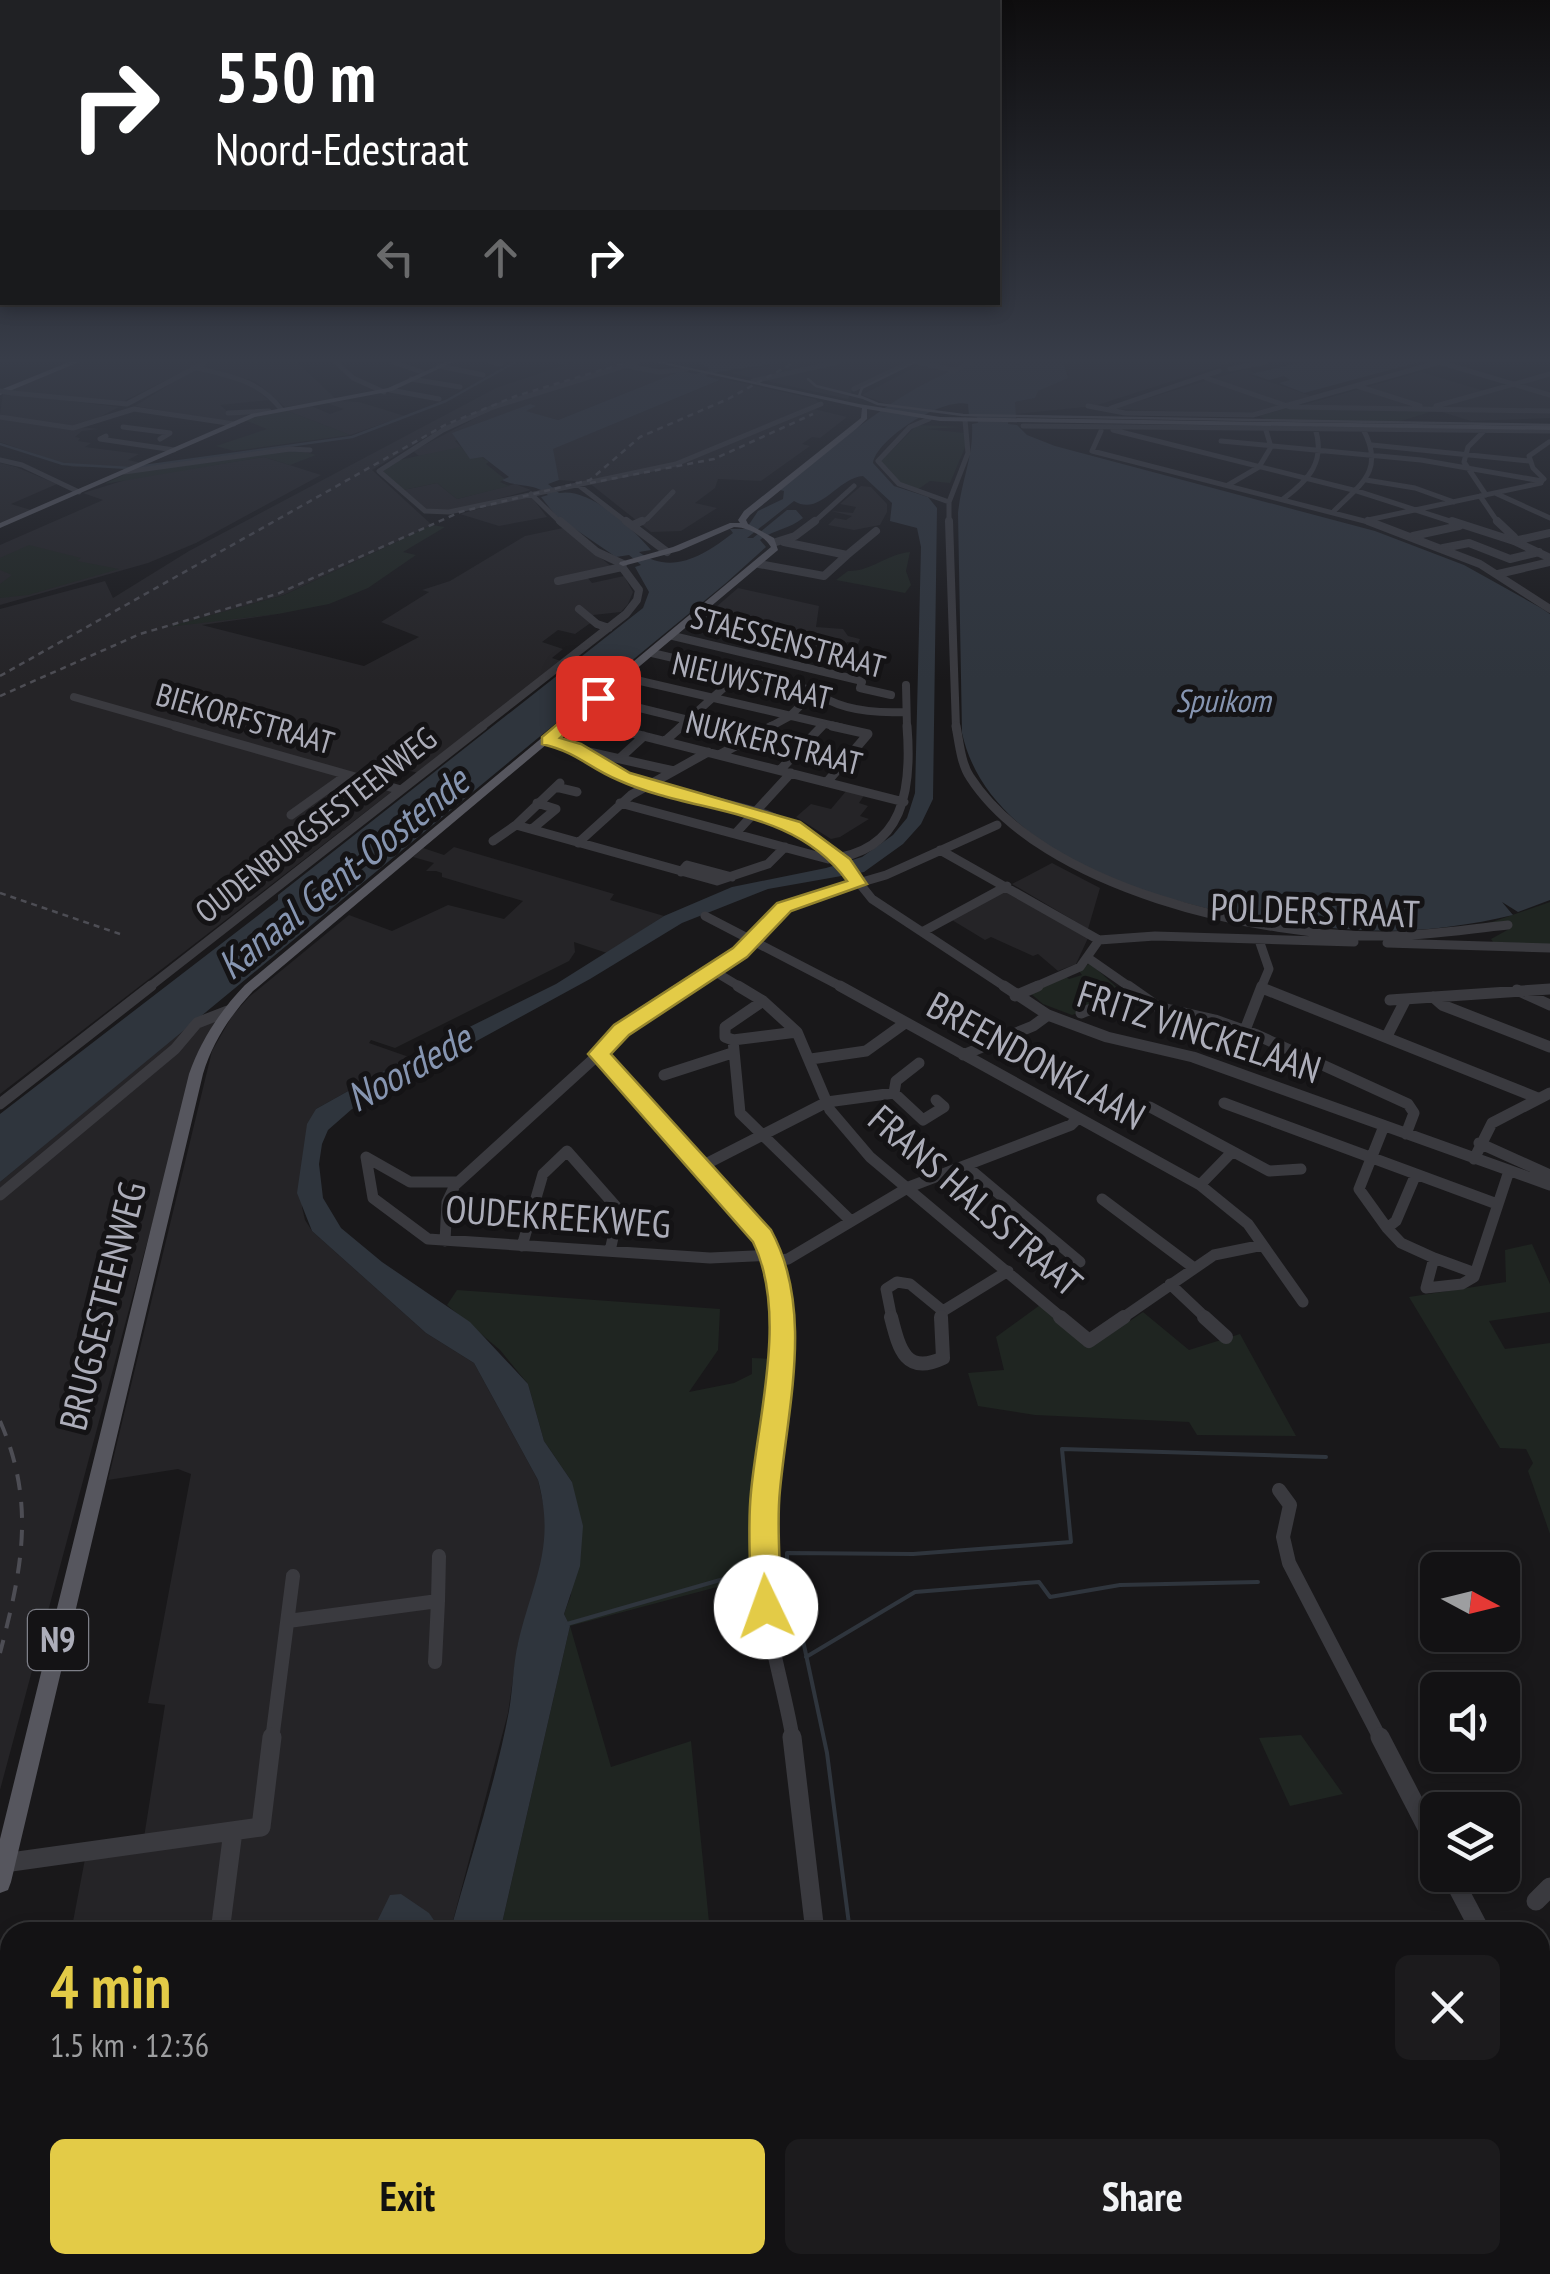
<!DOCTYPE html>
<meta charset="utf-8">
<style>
:root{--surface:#131214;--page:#1c1b1d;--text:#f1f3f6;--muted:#9d9ea0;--line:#323234;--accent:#e3cb47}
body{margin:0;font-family:"PT Sans Narrow",sans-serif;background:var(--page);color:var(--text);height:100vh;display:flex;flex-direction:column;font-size:38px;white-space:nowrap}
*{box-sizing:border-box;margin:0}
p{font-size:32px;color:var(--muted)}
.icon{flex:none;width:55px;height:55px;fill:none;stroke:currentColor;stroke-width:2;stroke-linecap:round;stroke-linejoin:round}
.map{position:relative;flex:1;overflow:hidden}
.details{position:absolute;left:0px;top:1922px;width:1550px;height:352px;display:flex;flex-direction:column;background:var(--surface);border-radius:30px 30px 0 0;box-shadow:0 5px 15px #0003,0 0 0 2px var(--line)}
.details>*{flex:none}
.top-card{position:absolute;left:0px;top:0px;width:1000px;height:305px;box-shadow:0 5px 15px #0003,0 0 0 2px var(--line);background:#202124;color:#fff;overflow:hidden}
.needle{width:65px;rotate:97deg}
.controls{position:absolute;left:1420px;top:1552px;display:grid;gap:20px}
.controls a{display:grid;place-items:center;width:100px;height:100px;border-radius:15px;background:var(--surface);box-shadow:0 5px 15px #0003,0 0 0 2px var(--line);font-size:50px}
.pin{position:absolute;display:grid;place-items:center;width:85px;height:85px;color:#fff;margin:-42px;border-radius:20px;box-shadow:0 5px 15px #0006}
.me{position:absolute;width:110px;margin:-55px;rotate:357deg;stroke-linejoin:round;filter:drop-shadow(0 0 8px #0008)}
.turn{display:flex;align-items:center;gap:35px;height:210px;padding:0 50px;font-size:45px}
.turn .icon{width:130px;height:130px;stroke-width:2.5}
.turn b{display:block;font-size:70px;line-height:85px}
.lanes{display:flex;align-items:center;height:95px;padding:0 50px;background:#0003;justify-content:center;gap:50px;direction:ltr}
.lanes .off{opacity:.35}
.round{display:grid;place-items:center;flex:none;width:105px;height:105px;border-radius:15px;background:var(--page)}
.summary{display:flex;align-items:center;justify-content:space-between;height:170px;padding:0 50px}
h1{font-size:60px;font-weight:700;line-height:75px;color:var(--accent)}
.cta{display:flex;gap:20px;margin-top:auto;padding:20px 50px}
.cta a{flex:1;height:115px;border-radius:15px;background:var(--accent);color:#111;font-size:40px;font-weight:700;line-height:115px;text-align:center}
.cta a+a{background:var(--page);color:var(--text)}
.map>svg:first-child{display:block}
.built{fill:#252427}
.green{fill:#1f2521}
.water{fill:#2f353d}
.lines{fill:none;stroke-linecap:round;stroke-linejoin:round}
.stream-far1{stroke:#2f353d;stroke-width:2.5}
.stream{stroke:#2f353d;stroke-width:4}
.minor-far5{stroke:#3a3a3f;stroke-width:5}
.minor-far4{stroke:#3a3a3f;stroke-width:8}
.minor-far3{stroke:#3a3a3f;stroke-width:9}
.minor-far2{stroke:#3a3a3f;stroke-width:11}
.minor-far1{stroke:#3a3a3f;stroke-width:14}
.minor{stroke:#3a3a3f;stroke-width:19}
.major{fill:#56565e;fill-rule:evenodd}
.highway{fill:#666770;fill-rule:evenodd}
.tram{stroke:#4d4d54;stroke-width:2.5}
.rail-far1{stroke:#4d4d54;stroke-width:2.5;stroke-dasharray:6 5;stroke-linecap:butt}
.rail{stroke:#4d4d54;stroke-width:4;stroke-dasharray:16 12;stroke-linecap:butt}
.minor-bridge{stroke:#3a3a3f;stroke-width:5}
.route{fill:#e3cb47;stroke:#94842e;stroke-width:2.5}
.labels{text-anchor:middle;stroke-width:10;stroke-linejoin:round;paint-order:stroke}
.far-street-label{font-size:32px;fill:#acadb9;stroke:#141315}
.far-water-label{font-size:32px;font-style:italic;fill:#8695b1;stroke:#141315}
.shield{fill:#141315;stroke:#7e7f88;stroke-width:2.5}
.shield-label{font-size:35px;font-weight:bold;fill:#acadb9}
.street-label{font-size:38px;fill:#acadb9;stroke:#141315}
.water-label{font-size:40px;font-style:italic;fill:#8695b1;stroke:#141315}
</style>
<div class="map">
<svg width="1550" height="2274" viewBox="0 0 1550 2274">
<rect width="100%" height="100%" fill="#19181a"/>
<path class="built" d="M78,362H202L118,404L8,391Z
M212,362H297L336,399L285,407L255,381L199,367Z
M574,362H633L508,400L438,430L372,470L432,525L284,595L186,623L278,614L202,625L364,666L419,637L381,622L429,592L422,590L450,581L525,536L563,528L616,570L587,577L592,583L624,576L633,592L628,604L621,612L593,615L596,619L575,634L558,630L542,642L563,649L552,658L561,661L418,773L403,769L395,775L369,768L361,774L399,786L0,1094V609L105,581L113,598L189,551L496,388Z
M785,362H904L853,388L848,399L730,373Z
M925,362H976L891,405L862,395Z
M1064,362H1232L1094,406L1015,414V402L1034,398L1036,392L1069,375Z
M617,369L681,371L558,420L524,411L528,408L455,441L461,447L457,449L419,456L413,451L495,408Z
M1246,369L1254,373L1249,375L1311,396L1250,414L1112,409Z
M193,370L246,382L269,400L220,405L228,412L249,416L234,423L135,406Z
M1421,372L1491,393L1550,376V418L1471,421L1442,412L1299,406Z
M723,379L815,399L820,403L810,408L847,417L820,438L812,437L802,444L810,446L761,481L718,479L715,488L695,503L717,508L681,531L651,532L588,482L559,480L552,449Z
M3,393L119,407L80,427L99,429L82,431L75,437L80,438L78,441L91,443L85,447L139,454L128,460L142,463L132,467H73L0,442V418L7,416L0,414Z
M340,401L359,402L405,416L350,435L285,410L309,405L330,414L344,409L327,403Z
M264,457L321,475L196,543L148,563L0,605V545L103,500L83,493L132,478Z
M0,463L16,467L57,484L11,504L31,510L0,523Z
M437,483L457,499L515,484L531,490L456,510L425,509L403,490Z
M861,486L871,487L887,504V512L880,525L854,530L828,525L835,518L846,520L852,516L831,511L853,513L856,507L840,504Z
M530,495L547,517L499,526L460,514Z
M738,588L819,606L816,627L843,629L848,636L860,639L858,644L847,642L837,658L720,636L716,635L718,632L693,627Z
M847,790L865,794L859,803L868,806L860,816L869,819L840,837L831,839L796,817L811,804L831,809Z
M454,847L614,894L610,900L664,916L607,953L574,942L575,952L569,961L395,1048L371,1040L369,1043L409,1057L316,1109L302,1207L305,1220L312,1231L426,1333L474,1363L538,1480L548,1525L540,1574L518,1644L508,1713L450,1932H71L85,1859L142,1850L165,1705L148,1703L191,1474L178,1469L108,1480L212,1051L232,1016L249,997L349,915L392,931L448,905L504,919L523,901L442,877V873L436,871H426L434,863L413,857L423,848L444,855Z
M1052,863L1100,888L1088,929L1012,884Z
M1007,889L1088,938L1076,964L1058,971L1038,954L1033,956L991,937L985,940L952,920Z
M199,1016L216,1021L203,1042L145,1250L0,1790V1182Z
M10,2039V2265H372L370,2274H0L5,2255L0,2253V2052Z"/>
<path class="green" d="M1284,409L1428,411L1430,412L1398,422L1268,420L1259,416Z
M285,410L350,435L234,451L216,446L267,429L245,420Z
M917,425L963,427L925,429L965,433L966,445L950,483L930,481L917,490L898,483L880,462Z
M461,447L470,458L482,457L489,462L486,464L505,479L500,482L509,486L457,499L437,483L403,490L383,471L394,461Z
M289,448L316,455L290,465L264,457L104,484L136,469Z
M432,525L445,527L403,552L416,555L368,588L329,604L278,614L168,627L284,595Z
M29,545L81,558L77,561L119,569L28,595L0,598V584L12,575L0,570V558Z
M910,552L906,571L911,585L905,593L836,580L848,571C870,572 887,554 910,552Z
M1550,902V945L1493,942L1491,939L1511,928L1494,929L1489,923Z
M1090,963L1124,994L1088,1007L1084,1003L1076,1006L1080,1012L1072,1015L1043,1004L1029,992L1065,976L1069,979L1082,975L1079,971Z
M1532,1244L1550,1284V1312L1489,1321L1505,1349L1550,1343V1534L1528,1471L1533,1463L1526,1449L1500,1448L1409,1297L1506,1282L1505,1250Z
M457,1290L720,1309L718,1350L689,1392L734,1383L752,1374V1358L773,1359L759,1463L755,1577L570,1626L611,1767L691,1741L710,1932H500L570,1626L564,1614L571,1595L572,1482L544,1441L528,1384L500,1350L447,1305Z
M1040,1305L1092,1347L1143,1312L1189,1350L1240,1334L1296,1436L1197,1435L1189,1422L1035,1415L978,1406L968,1373L1004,1370L996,1337Z
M1301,1735L1343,1794L1290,1806L1259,1738Z
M441,2265H728L709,2274H473L466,2271L451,2274Z"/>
<path class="water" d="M699,362H785C766,366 717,370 705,376L720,380L553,449L559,480L548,484L559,493C590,487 632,528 651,550L639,552C671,576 705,555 733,533L730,529H746L758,511L783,499L784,491L780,490C841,442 899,386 974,363C997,356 1042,362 1068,362L1064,363L1068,378L1038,391L1035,398L1015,402L1016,418H1009L1008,424L1017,425L1027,435L1055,446L1375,531L1464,565L1541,608L1550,614V900L1518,912L1502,902L1513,915C1463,927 1412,933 1361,930C1235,924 994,879 962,733L958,513C961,481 974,456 972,424L978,423L977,417L969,416L968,404C943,397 877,438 873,463L894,486L928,497L937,508L933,799L921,824L903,844L864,872L768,889L682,923L590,979L352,1109L328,1130L322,1144L319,1164L323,1198L341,1228L382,1262L470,1322L528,1384L544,1441L572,1482L583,1526L580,1566L564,1614L570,1626L500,1932H450C470,1859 495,1785 509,1711C513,1688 513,1665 518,1643C533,1580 556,1547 538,1480L474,1363L426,1333L312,1231L297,1193L307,1124L316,1109L409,1057L556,984L664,916L732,887L826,868L862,857L893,835L907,818L915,793L921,547L917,528L890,521L892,503L863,476C837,478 820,517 794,501L747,538H753L787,510H796L803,518C788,530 774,529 760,540L766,547L726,583L0,1182V1114L278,900V895L643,608L649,592L635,567L641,565L629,555L616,557L556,516L541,497L548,495C534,482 518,488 502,480L509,477L483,457L470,459L452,433L530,404L536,406L526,411L558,420L681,371L696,374L710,369Z
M1303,362H1419L1304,393L1279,383L1290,380L1284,376L1269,380L1251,374Z
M401,1894L429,1913L442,1932H372L390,1895Z
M728,2265H833L837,2274H709Z"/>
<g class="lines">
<path class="stream-far1" d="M558,362L565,363
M0,444L63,464L129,468
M137,467L352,437L446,401L515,362"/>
<path class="stream" d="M567,1624L748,1572
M806,1657L915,1592L1039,1582L1050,1597L1120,1585L1258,1582
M850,1932L827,1753L795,1603L787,1588V1553L913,1554L1071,1542L1062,1449L1326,1457
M949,2265L955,2274"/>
<path class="minor-far5" d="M336,362L353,378L384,392
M393,362L422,372
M491,362L501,364
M637,362L493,407L443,430L379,471L425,511L449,512L676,464L821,404
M917,362L953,370
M1439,362L1550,395
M439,366L483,375
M628,366L659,372L687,369
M193,367C228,376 258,379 281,409
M1230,369L1266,362
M951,372L972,362
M1206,378L1290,407L1550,411
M411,379L460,387
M753,381L838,362
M1357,386L1420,406
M854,389L911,362
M390,390L439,399
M12,393L127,404L206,362
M1088,406L1125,413L1253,415L1440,362
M1436,406L1550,374
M1111,408L1219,371
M228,413L269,411
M0,417L73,428L134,409L234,424
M929,419L910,427L878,461L899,484L949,502
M1023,426L1550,431
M123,427L170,433L160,439
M1113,430L1357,491L1459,524
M1101,431L1092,451L1376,524
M1484,431L1468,447L1464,462L1486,495
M106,436L100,439L174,450
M1221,441L1421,460L1542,481
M1372,445L1529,461
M0,460L22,465L79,492
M124,472L290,449L310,450
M1544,479L1533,468L1529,456L1549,442
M1366,480L1415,488L1454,502
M577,484L629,524
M1228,485L1259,467L1271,447L1265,427
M1495,493L1550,518
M531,494L562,524
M1480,496L1499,524
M1283,499C1309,480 1326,461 1315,428
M1334,511C1362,483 1385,470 1363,429
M1368,520L1541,483
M636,524L647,519L673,492
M812,524L854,486
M949,524V502L968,453L965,420"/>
<path class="minor-far4" d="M560,521L597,552L623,564L622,567
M626,521L667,552
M949,521L956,728
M1368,521L1480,564L1550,609
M1452,521L1514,541L1550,558
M1497,521L1514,537
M633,525L642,521
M1413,536L1459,526
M1514,541L1550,533
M784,542L847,555L876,531
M773,543L795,536L815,521
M1443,548L1469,543L1510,559L1539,552
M759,564L824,576L847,555
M1498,574L1550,562
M558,581L622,567
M579,609L597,624L609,628
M673,636L858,680L862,682L860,688L891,695
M652,653L815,691C837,710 875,713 903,712
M623,677L843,728
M906,685L907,728
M74,697L183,728
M599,698L721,728
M574,718L614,728
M480,728L626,614L637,600L639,590L622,567
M679,728L739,674
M768,728L790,716L815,691
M820,728L824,724"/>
<path class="minor-far3" d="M175,726L401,790
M604,726L904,802
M711,726L753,736
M956,726C959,741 961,764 970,777C1042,889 1260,937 1386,936C1426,936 1468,929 1508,925
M547,740L576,747L624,777L765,814L802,830L843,863L872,899L1007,988
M665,741L682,726
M580,750L674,771
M719,755L772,726
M620,758L644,736
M780,770L822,726
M827,782L868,734L832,726
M560,783L516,825L717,881L768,864L785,847
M556,787L577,792
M620,803L828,859C905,852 912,788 907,726
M291,815L347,775
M532,829L556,809L537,803
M735,834L791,773
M493,841L516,825
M578,843L631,795L708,752
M940,850L1099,940
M681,872L687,865L732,877
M705,916L844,988
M922,932L1007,886
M1259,940L1269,969L1261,988
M1387,943L1550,948
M1088,958L1131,988
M712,970L742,988
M148,988L483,726
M685,988L748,946L790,903L886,875L997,825
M1032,988L1080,967L1099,940L1155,936L1354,942"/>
<path class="minor-far2" d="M688,986L622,1030L599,1054L763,1237L774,1261L782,1319
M738,986L763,1001L797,1032L830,1110L870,1157L1063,1319
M840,986L1200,1185L1248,1224L1303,1302
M1004,986L1048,1015L1107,1037L1193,1057L1550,1185
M1128,986L1158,1007L1215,1020L1257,1035L1408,1104L1414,1113L1406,1134
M1262,988L1538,1098
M1517,990L1550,1005
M1015,996L1038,986
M1433,997L1442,1005L1550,1047
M1390,1000L1550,989
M763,1001L725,1027V1037L733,1040L797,1032
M1081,1013L1135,992
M1245,1030L1262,986
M1387,1036L1406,999
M733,1040L740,1113L851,1221
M963,1055L1033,1026L1048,1015
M811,1059L866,1051L905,1023
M664,1075L732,1053
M894,1093L923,1120L944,1107L936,1100
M1224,1103L1497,1204
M0,1104L151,986
M1150,1107L1269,1171L1301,1169
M1384,1126L1359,1189L1387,1228
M1479,1143L1550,1175
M1474,1159L1492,1123L1550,1093
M966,1166L1080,1262
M700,1167L827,1102L894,1093L896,1081L919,1063
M1416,1174L1396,1221L1387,1228L1401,1243L1434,1258
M457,1182H410L366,1157L373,1198L428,1239L710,1258L772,1255
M1200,1185L1232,1152
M0,1195L175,1049L197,1023L228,1011
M1102,1199L1194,1268
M445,1241L447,1202L455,1185L599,1054
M522,1246L543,1174L567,1151L619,1210L610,1251
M774,1261L788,1259L909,1187L1071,1125L1078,1118
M1475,1273L1434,1258L1426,1288L1462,1284L1474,1277L1509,1171
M1170,1284L1207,1319
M943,1311L1008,1271
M892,1319L886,1289L897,1282L910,1284L943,1311
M940,1319L943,1311
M1121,1319L1214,1255L1263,1245"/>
<path class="minor-far1" d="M782,1317L784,1334C774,1415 758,1499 763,1580C766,1635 784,1686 793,1740
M891,1317C899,1348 905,1376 943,1358L941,1317
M1060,1317L1089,1341L1124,1317
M1204,1317L1226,1337
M1279,1490L1290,1505L1283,1537L1289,1563L1381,1740
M288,1621L438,1601L439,1556
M435,1662L438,1601
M272,1740L293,1576"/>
<path class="minor" d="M792,1737L815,1932
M1380,1737L1438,1849
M4,1863L261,1827L272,1737
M1451,1875L1481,1932
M1536,1901L1550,1887
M220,1932L233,1831
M1540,2018L1550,2027
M913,2265L919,2274"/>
<path class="major" d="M446,362H453L392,391L255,417L0,528V523L251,414L388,388Z
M654,362H663L859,404L940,417L1550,426V430L940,421L867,409V419L856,429L750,515L746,520L748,524L774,538L778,550L253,991C230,1016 213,1041 203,1074L11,1882L8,1890L0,1893V1839L189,1074C201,1040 220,1011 245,985L771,547C765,536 747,527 734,527L679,551L623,566L619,564L620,562L673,547L730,523H740L738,520L744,511L861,418L862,408Z"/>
<path class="highway" d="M69,362H79L0,395V390Z"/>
<path class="tram" d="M915,362L862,388L859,396L878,404L963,415L1550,425
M808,379L816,386L864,398"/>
<path class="rail-far1" d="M590,483L714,459L813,414
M0,676L445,425L516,396L628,362
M0,696L140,634L277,594L460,512L590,480L640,437L728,399L795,362
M0,893L120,934"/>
<path class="rail" d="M0,1421C36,1503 22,1569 0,1653"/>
<path class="minor-bridge" d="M0,391L12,393"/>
</g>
<linearGradient id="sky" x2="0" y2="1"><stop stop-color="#0e0d0e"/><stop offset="0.53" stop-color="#383d49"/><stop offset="1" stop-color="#383d49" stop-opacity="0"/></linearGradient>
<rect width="1550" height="680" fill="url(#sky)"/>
<path class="route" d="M593,694L606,698L560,738L581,744L630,773L800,822L850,859L867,884L791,911L747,957L629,1035L611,1054L771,1230C814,1309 788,1405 780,1490C776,1528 781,1569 781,1607L777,1617L766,1622L755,1617L751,1607C751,1569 747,1530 751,1492C758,1416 788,1313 753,1242L588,1054L614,1025L733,948L777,903L847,881C793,806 695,815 618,780C587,767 579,753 542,744V737Z"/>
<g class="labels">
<g class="far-street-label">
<text transform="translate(788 642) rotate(15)" y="11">STAESSENSTRAAT</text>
<text transform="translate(752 681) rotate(13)" y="11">NIEUWSTRAAT</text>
<text transform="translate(245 719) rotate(16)" y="11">BIEKORFSTRAAT</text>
<text transform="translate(774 743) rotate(14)" y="11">NUKKERSTRAAT</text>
<text transform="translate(316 825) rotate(-38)" y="11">OUDENBURGSESTEENWEG</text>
</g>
<g class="far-water-label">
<text x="1223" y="712">Spuikom</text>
</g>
<rect class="shield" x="28" y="1610" width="60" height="60" rx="8"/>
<g class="shield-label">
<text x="58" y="1652">N9</text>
</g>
<g class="street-label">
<text transform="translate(1315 911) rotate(2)" y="13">POLDERSTRAAT</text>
<text transform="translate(1199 1032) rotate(18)" y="13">FRITZ VINCKELAAN</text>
<text transform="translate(1036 1061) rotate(29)" y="13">BREENDONKLAAN</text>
<text transform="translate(975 1201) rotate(41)" y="13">FRANS HALSSTRAAT</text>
<text transform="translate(558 1217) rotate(4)" y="13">OUDEKREEKWEG</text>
<text transform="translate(103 1306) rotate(-76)" y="13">BRUGSESTEENWEG</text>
</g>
<g class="water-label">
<text transform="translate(343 873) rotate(-39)" y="14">Kanaal Gent-Oostende</text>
<text transform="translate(409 1068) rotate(-29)" y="14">Noordede</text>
</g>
</g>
</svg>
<div class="controls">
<a><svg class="needle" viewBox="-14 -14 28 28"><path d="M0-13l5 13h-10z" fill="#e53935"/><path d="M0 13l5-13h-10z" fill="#9d9ea0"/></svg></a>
<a><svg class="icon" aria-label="sound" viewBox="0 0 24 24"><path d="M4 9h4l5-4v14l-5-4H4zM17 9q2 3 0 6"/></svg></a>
<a><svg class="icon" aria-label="layers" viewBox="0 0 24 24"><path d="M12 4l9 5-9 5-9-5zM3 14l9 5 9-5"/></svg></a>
</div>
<div class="pin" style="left:598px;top:698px;background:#d93025"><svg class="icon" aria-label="arrive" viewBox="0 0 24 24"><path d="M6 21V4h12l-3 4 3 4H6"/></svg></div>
<svg class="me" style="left:766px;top:1607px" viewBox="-20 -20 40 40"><circle r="19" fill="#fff"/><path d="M0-13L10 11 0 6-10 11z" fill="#e3cb47"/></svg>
<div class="top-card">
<div class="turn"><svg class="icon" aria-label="right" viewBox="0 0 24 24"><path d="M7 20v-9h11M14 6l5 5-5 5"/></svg><div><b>550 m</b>Noord-Edestraat</div></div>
<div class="lanes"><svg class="icon off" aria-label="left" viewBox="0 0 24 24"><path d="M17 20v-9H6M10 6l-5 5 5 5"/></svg><svg class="icon off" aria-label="ahead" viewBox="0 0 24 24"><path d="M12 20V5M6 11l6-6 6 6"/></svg><svg class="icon" aria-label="right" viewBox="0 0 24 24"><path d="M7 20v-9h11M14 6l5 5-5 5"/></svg></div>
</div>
<section class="details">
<div class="summary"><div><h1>4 min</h1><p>1.5 km · 12:36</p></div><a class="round"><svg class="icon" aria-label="close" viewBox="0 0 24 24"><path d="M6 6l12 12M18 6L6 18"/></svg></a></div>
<div class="cta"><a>Exit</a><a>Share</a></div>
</section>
</div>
